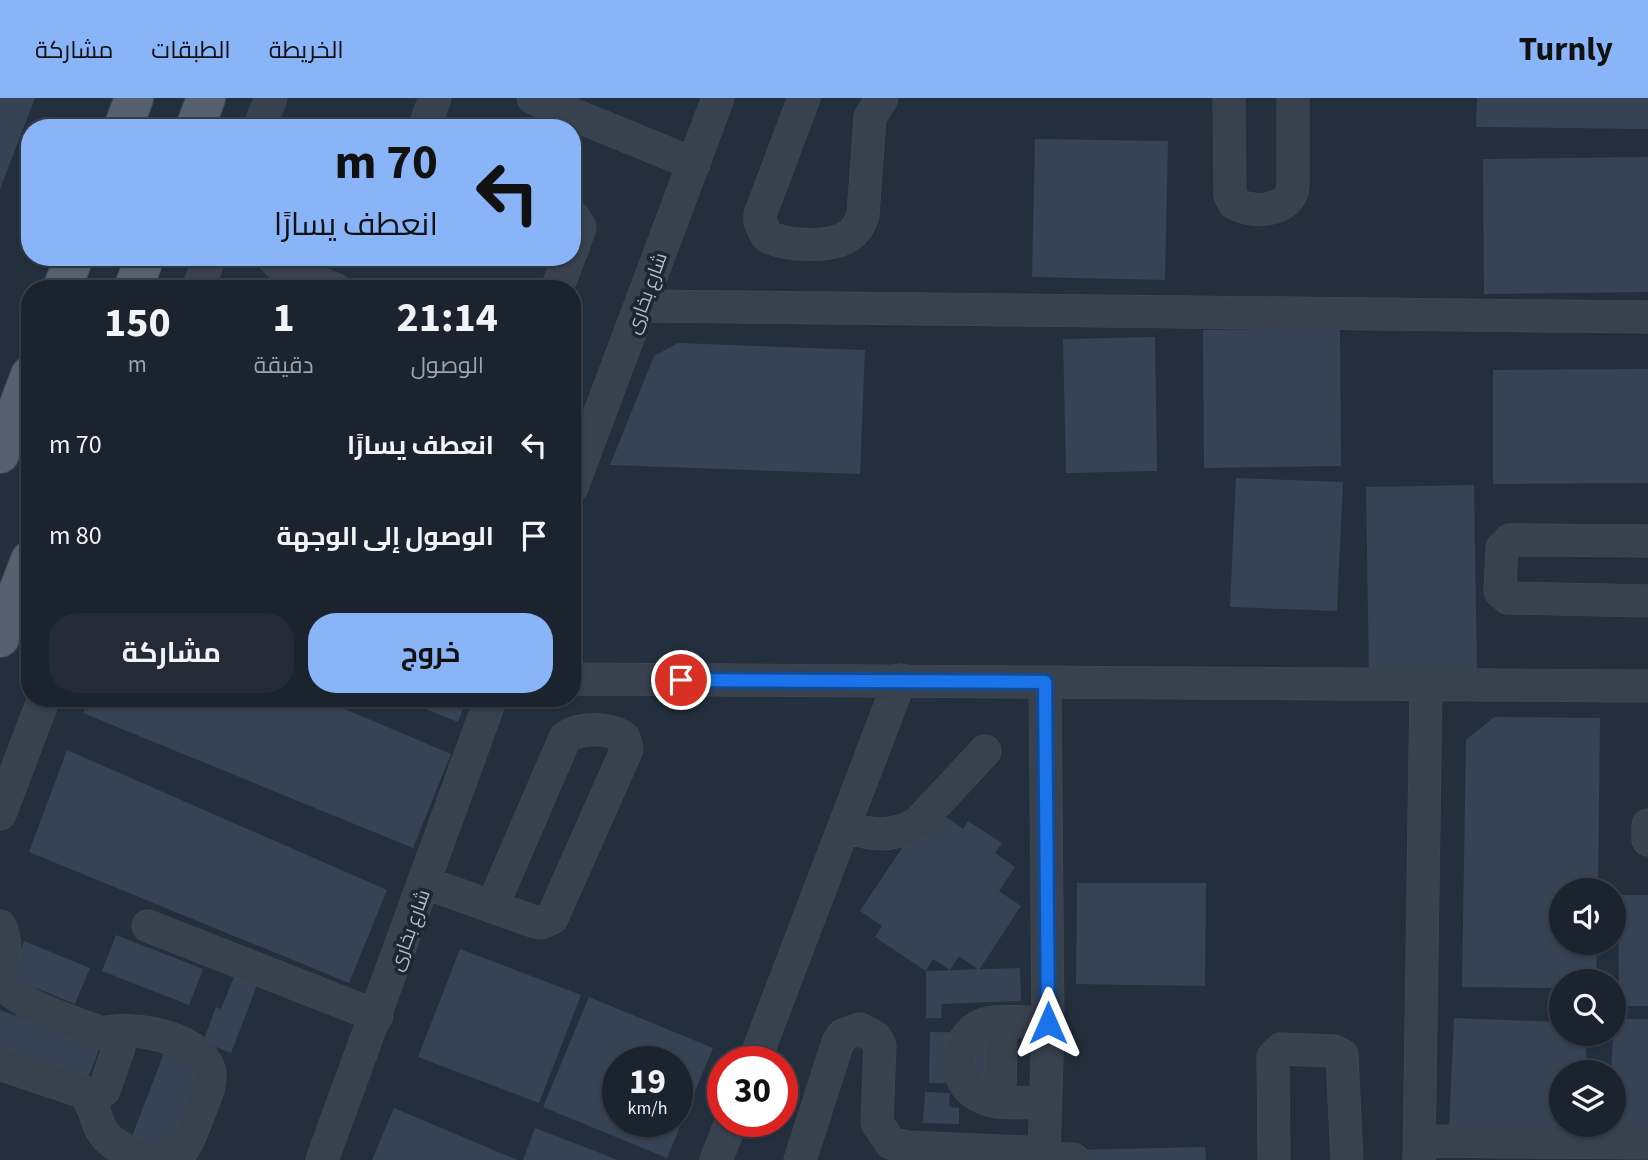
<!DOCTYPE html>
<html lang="ar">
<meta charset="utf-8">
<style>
:root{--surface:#1b232e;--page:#242b36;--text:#f1f3f6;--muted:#a0a4aa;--line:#39404a;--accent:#8ab4f8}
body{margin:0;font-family:"Source Sans 3",Cairo,sans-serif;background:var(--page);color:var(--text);direction:rtl;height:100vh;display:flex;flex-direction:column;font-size:26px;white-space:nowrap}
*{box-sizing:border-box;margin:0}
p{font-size:23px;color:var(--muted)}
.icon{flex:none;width:38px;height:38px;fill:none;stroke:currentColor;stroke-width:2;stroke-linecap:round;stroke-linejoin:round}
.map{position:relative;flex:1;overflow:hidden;direction:ltr}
.sheet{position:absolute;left:21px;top:182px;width:560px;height:427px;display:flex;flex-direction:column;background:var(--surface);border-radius:28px;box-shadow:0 2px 5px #0004,0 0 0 2px var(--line);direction:rtl}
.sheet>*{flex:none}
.hud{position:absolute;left:21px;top:21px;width:560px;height:147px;border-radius:28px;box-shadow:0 2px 5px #0004,0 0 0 2px var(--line);direction:rtl;background:#8ab4f8;color:#111;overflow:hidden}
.fabs{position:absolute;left:1549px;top:780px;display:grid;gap:14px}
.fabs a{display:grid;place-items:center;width:77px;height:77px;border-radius:50%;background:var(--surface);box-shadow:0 2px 5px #0004,0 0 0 2px var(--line);font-size:35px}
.speed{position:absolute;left:602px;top:948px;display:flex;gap:14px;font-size:35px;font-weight:700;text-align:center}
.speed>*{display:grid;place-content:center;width:91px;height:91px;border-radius:50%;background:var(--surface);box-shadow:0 2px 5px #0004,0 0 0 2px var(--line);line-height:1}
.speed small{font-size:18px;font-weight:400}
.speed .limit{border:10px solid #d22;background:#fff;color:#111}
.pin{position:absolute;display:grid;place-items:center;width:60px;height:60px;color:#fff;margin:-30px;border:4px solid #fff;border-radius:50%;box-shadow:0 2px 7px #0007}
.me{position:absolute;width:77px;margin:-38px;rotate:0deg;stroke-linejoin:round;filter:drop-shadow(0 0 5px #0008)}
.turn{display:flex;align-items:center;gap:24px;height:147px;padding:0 28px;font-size:32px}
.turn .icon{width:91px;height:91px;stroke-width:2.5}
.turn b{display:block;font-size:49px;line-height:60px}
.eta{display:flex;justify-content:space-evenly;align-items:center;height:119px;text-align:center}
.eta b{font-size:42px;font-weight:700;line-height:49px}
.action{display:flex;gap:14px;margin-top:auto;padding:14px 28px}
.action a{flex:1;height:80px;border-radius:28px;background:var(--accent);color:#111;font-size:28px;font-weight:700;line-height:80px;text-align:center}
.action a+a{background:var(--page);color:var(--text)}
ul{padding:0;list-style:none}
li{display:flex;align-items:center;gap:21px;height:91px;padding:0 28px}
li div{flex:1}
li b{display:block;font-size:26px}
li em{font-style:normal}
header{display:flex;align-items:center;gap:42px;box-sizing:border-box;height:98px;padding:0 35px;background:var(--accent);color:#111}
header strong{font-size:33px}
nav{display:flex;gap:38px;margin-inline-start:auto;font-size:24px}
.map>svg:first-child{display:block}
.building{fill:#364354;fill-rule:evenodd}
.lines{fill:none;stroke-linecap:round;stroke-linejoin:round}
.minor-casing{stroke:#414a57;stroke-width:33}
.major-casing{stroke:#414a57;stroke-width:40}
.minor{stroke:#38414e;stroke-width:32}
.major{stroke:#56606e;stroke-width:38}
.route-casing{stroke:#114b97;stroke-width:18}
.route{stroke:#1a73e8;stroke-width:12}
.labels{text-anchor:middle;stroke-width:7;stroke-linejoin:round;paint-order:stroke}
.street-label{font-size:19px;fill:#b4bcc9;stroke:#1d2633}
</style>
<header>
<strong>Turnly</strong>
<nav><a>الخريطة</a><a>الطبقات</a><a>مشاركة</a></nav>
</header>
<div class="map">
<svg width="1648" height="1062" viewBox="0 0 1648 1062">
<rect width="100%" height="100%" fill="#242f3e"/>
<path class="building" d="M0,0H35L0,91Z
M1477,0H1648V31L1476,29Z
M1035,41L1168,43L1165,182L1032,179Z
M1648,59V194L1484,196L1483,61Z
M1340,230L1341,368L1204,370L1203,232Z
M1155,239L1157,373L1066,375L1063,241Z
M678,245L865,252L860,376L610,367L654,258Z
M1648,271V385L1493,386V272Z
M1236,380L1343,384L1337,513L1230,509Z
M1474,387L1477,576L1369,578L1366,389Z
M89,600H319L451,656L413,750L83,615Z
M397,600H467L458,624Z
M1494,619L1600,620L1598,793H1561V845H1597L1596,884H1561V890L1462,889L1466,642Z
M67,652L387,792L349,885L29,754Z
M939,714L963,731L968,723L1002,745L995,755L1015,769L999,793L1021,808L979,872L959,858L950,872L933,861L926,873L875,839L882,828L860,813L914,732Z
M1077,785H1206L1205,888L1076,886Z
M1618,797H1648V908H1619Z
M116,837L203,871L189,907L102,873Z
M24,843L90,870L75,906L9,879Z
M460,851L581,897L539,1005L418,959Z
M1020,870L1021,903L941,906L942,920H926V873Z
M234,879L257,887L231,955L203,944L216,909L221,911Z
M589,899L713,950L667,1060L543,1009ZM618,964H677V1024H618Z
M0,912L100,949L84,991L0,959Z
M1454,920L1561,924V936H1587L1585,975H1561V1027H1583V1036L1449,1032Z
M1614,921H1648V1030H1614V975H1611Z
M930,934L996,935L995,986L929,985Z
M166,950L202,979L179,1043L163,1053L131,1041Z
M925,994L950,995L949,1009L959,1010V1026L923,1025Z
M394,1010L517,1062H372Z
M535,1030L618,1062H523Z
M1205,1049L1206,1062H1073V1052Z"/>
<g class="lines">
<g class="minor-casing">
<path id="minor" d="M533,0L694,66
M804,0L760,117V124L767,138C784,148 829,150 847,139C856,134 860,126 863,117L870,19L882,0
M1229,0L1230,97L1234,105C1251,116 1290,114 1293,89V0
M259,30L271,0
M424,30L435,0
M572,117L580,129L572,152
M272,159L284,171L335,191
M198,191L210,159
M557,191L569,159
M642,208L1648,219
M572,389L718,0
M1648,443L1510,442L1502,450L1500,493L1508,500L1648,503
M572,581L1648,588
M0,716L44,600
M845,727C871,739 892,739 917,726L985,653
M1648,727V742
M426,785L535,824L541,825L552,820L627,651L624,640C610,629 579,629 565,640L492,809
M0,828C10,849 0,860 2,880C7,906 89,929 113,939L119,949L104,992L95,998L0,966
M148,828L377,918
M104,935C131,927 199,939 209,971C214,986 201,1008 196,1023C190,1038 186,1054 170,1062
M754,964L900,582
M85,997C96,1008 94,1018 101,1031C110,1049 134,1055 152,1062
M1000,1004L1001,924
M1045,1004C1025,1004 999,1008 981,999C948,984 953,934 988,925C1007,921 1029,925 1048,925
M1420,1043L1648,1045
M1044,1061H1073
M322,1062L491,600
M716,1062L731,1024
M800,1062L838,944L843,937L860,931L875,939L880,947L877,1025L891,1045L906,1049L1044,1055
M1044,1062L1048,925L1045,584
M1274,1062L1273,959L1281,951L1334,953L1342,957L1347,1062
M1419,1062L1426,586"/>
</g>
<g class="major-casing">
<path id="major" d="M123,30L134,0
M195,30L206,0
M62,191L74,159
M133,191L145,159
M0,356L30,277
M0,540L30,462"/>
</g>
<use href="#minor" class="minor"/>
<use href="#major" class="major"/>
</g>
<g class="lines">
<g class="route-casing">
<path id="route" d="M681,582L1045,584L1048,925"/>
</g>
<use href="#route" class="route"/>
</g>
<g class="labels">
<g class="street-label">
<text transform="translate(646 195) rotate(-70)" y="7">شارع بخارى</text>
<text transform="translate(409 832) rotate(-70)" y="7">شارع بخارى</text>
</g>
</g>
</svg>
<div class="fabs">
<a><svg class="icon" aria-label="sound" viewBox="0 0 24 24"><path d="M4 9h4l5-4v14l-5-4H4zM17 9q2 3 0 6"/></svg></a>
<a><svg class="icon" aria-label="search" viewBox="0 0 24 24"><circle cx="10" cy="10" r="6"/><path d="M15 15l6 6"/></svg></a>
<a><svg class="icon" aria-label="layers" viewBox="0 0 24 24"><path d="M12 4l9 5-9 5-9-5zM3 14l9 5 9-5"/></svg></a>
</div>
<div class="speed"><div>19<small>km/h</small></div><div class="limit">30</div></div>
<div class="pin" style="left:681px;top:582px;background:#d93025"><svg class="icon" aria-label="arrive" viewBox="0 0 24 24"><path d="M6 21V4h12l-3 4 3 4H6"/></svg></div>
<svg class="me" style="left:1048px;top:925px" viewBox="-20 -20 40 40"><path d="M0-17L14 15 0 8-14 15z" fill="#1a73e8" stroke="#fff" stroke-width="4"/></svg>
<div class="hud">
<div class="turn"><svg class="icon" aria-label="left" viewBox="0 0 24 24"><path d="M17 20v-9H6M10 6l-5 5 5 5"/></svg><div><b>70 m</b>انعطف يسارًا</div></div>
</div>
<section class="sheet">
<div class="eta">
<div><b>21:14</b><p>الوصول</p></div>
<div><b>1</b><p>دقيقة</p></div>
<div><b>150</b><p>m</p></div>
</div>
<ul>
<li><svg class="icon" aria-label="left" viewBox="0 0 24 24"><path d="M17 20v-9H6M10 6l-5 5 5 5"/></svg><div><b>انعطف يسارًا</b></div><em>70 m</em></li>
<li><svg class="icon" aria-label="arrive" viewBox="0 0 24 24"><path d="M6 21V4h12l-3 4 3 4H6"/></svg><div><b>الوصول إلى الوجهة</b></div><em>80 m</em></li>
</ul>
<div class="action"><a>خروج</a><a>مشاركة</a></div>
</section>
</div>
